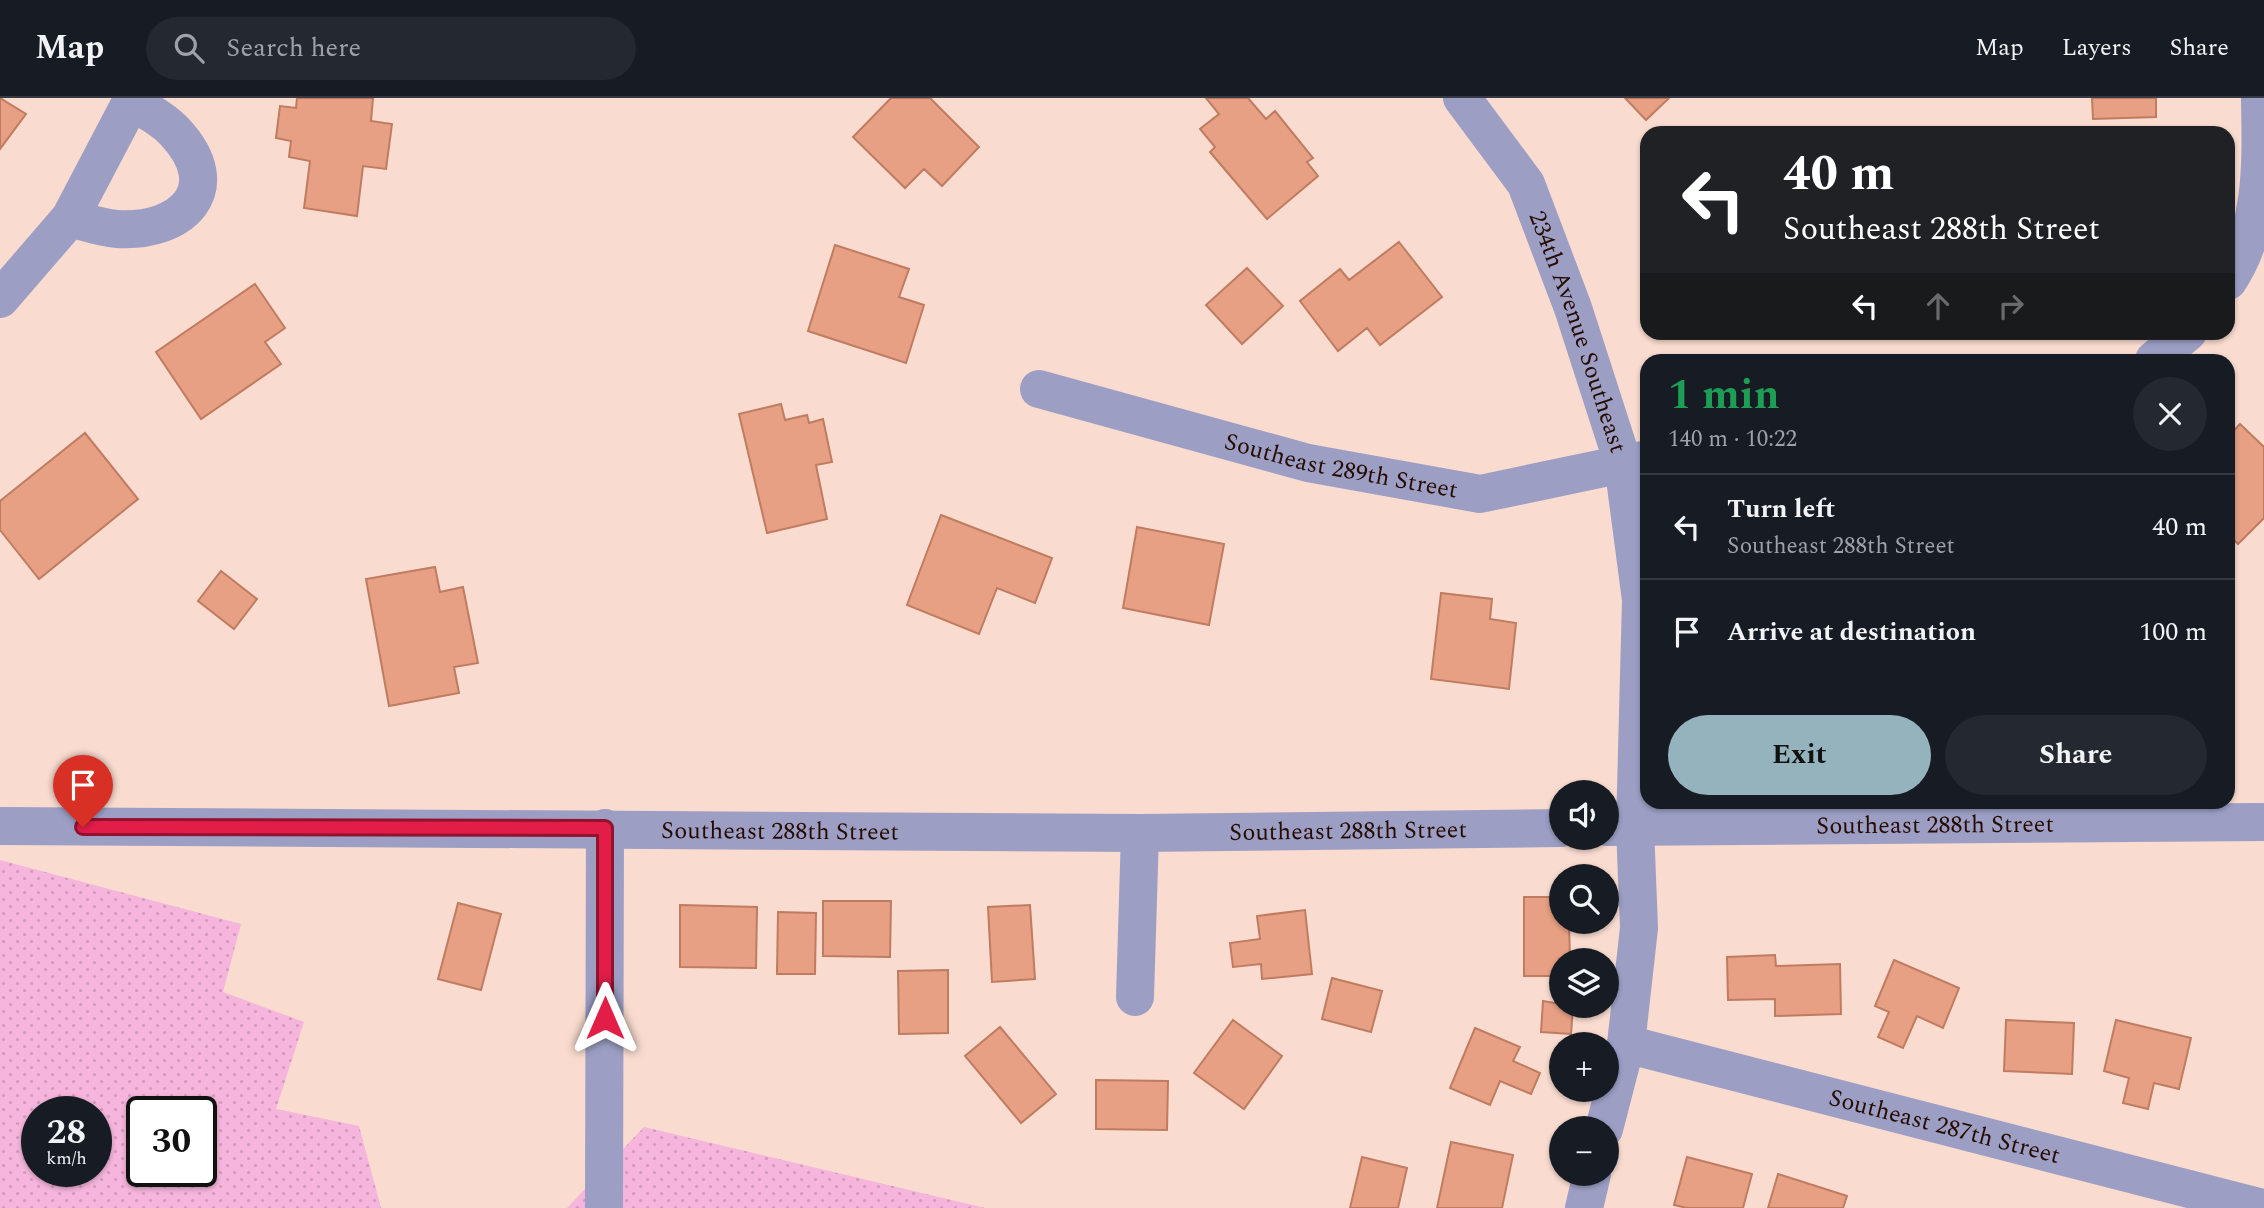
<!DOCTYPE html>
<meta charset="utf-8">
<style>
:root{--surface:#171b24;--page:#242831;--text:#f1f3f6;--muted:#9ea1a6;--line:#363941;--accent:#94b3bd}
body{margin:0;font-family:Spectral,serif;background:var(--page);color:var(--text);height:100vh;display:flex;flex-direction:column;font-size:26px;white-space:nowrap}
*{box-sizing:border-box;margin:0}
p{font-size:23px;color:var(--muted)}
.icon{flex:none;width:38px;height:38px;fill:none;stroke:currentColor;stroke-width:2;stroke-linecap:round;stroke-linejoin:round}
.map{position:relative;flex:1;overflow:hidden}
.details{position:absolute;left:1640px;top:256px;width:595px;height:455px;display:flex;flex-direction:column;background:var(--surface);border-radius:21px;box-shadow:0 2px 5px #0004}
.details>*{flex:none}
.hud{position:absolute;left:1640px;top:28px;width:595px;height:214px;border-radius:21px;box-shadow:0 2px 5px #0004;background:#202124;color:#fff;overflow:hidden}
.buttons{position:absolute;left:1549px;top:682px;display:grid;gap:14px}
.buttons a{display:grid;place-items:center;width:70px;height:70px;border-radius:50%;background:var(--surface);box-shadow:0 2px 5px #0004;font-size:35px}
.speed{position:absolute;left:21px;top:998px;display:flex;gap:14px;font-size:35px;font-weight:700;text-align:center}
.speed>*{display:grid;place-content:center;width:91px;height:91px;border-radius:50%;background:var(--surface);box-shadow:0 2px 5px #0004;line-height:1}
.speed small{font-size:18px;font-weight:400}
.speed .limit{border:4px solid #111;border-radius:10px;background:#fff;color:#111}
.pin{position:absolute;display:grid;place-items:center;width:60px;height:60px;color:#fff;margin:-72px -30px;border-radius:50% 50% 50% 0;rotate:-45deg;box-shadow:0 0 7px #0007}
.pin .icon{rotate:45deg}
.me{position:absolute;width:77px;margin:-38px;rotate:0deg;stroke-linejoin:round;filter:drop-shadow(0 0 5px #0008)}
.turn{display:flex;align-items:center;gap:24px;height:147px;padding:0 28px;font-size:32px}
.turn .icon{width:91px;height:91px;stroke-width:2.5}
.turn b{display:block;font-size:49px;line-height:60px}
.lanes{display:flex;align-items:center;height:66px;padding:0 28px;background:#0003;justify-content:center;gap:35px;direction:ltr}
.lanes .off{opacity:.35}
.round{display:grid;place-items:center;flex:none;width:74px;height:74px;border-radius:37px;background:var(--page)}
.overview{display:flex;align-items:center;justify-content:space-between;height:119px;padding:0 28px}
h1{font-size:42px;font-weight:700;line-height:52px;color:#1e9e55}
.cta{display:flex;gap:14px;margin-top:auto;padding:14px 28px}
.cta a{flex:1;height:80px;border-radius:42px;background:var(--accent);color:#111;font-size:28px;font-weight:700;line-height:80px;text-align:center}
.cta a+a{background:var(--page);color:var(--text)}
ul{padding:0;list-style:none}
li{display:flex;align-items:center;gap:21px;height:105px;padding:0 28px;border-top:2px solid var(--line)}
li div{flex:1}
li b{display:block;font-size:26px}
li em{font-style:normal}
header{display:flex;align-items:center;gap:42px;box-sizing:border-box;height:98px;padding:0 35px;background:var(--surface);border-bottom:2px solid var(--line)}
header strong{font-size:33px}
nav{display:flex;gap:38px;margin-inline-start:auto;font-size:24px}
.search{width:490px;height:63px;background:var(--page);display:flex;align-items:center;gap:18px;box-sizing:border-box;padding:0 24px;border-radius:38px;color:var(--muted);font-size:26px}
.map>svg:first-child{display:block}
.grass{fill:url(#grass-dots);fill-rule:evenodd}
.building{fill:#e7a084;stroke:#bf7c61;stroke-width:2}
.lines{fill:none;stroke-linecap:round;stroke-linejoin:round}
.minor{stroke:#9c9ec4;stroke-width:38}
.route-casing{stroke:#92132f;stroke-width:18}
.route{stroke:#e11d48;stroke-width:12}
.labels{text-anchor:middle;stroke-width:5;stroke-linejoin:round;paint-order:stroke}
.street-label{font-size:24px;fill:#250c03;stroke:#fbebe5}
</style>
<header>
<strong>Map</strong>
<div class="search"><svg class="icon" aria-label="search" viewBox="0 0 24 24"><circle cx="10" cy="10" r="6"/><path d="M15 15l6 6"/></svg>Search here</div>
<nav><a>Map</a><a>Layers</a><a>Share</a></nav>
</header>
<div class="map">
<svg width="2264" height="1110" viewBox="0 0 2264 1110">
<defs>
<pattern id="grass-dots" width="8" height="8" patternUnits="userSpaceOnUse" patternTransform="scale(1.75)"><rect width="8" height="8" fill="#f6b5dc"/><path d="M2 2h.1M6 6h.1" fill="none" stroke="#d39abb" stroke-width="1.8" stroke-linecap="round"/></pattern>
</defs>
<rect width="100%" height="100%" fill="#f9dbcf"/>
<path class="grass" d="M0,762L241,826L223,894L304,924L276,1011L359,1028L381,1110H0ZM37,1013H96V1073H37ZM142,1013H201V1073H142Z
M644,1029L985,1110H567Z"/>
<path class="building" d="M0,0L26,16L0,51Z
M297,0H373L371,23L392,26L386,71L363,68L357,118L304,110L310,63L289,59L291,43L276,40L280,8L296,10Z
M891,0H930L979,49L942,88L924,71L905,90L853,39Z
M1206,0H1248L1266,21L1275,13L1313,60L1307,64L1318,78L1267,121L1210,54L1215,49L1200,31L1219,16Z
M1625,0H1669L1646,22Z
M2092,0H2156V19L2093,21Z
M1399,144L1442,199L1380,247L1367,230L1338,253L1300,203L1340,171L1349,182Z
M835,147L909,171L899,199L924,207L906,265L808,233Z
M1247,170L1283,208L1242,246L1206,207Z
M255,186L285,230L265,244L281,266L201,321L156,254Z
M781,306L785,322L807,317L809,325L823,321L832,364L816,367L827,421L767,435L739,316Z
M2240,326L2264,349V420L2238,446L2228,436V339Z
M85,335L138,401L39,481L0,432V403Z
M941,417L1052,460L1035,505L997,490L979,536L907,507Z
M1137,429L1224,446L1209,527L1123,510Z
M435,469L440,494L463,489L478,565L454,569L459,595L389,608L366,481Z
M221,473L257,501L234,531L198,503Z
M1441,495L1492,501L1490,521L1516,525L1509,591L1431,581Z
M1524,799H1561V824H1569L1570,863H1561V878H1524Z
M823,803H891L890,859L823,858Z
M458,805L501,816L481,892L438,881Z
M680,807L757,809L756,870L680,869Z
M1030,807L1035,881L992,884L988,809Z
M1305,812L1312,876L1262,881L1261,866L1233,869L1230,845L1260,841L1257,818Z
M778,814L816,815L815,876H777Z
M1775,857L1776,868L1840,866L1841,916L1775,918V901L1728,902L1727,859Z
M1894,862L1959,890L1943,930L1917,918L1903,950L1878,939L1889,914L1875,908Z
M948,872V935L899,936L898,873Z
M1332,880L1382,893L1371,934L1322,921Z
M1543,903L1573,908L1571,936L1541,934Z
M1233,922L1282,958L1244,1011L1194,975Z
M2006,922L2074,925L2072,976L2004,973Z
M2116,922L2191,940L2179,991L2154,985L2148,1011L2123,1005L2129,980L2104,973Z
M1000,929L1056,996L1021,1025L965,958Z
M1475,930L1520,949L1513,963L1540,975L1531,996L1500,983L1490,1007L1450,990Z
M1096,982L1168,983L1167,1032L1096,1031Z
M1451,1044L1513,1057L1502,1110H1437Z
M1362,1059L1407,1070L1398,1110H1350Z
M1687,1059L1752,1076L1743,1110H1687L1674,1107Z
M1778,1076L1847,1098L1843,1110H1768Z"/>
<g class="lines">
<g class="minor">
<path id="s1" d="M1462,0L1526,86L1573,210L1623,365L1641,502L1635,729L1639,830L1626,946L1604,1031"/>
<path d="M70,120C85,124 101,130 117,131C182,135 228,91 175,34C163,21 147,13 131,4"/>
<path d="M2228,183C2264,129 2261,62 2260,0"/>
<path d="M0,201L70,120L133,0"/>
<path d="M2154,262L2188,234"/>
<path id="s2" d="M1039,291L1308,365L1480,396L1647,361"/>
<path id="s3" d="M0,728L1140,735L1561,730"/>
<path id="s4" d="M1606,729L2264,724"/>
<path d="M1135,899L1140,735"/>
<path id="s5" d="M1626,946L2263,1110"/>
<path d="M604,1110L605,730"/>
<path d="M1584,1110L1592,1076"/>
</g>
</g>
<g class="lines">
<g class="route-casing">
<path id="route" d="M83,729L605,730V920"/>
</g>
<use href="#route" class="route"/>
</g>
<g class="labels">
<g class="street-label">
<text dy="8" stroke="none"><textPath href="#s1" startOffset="264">234th Avenue Southeast</textPath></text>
<text dy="8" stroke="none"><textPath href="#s2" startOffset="312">Southeast 289th Street</textPath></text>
<text dy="8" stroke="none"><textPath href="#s4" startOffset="329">Southeast 288th Street</textPath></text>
<text dy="8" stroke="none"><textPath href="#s3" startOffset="780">Southeast 288th Street</textPath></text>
<text dy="8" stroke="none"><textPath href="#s3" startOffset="1348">Southeast 288th Street</textPath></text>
<text dy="8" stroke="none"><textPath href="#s5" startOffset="329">Southeast 287th Street</textPath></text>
</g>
</g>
</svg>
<div class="buttons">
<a><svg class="icon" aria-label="sound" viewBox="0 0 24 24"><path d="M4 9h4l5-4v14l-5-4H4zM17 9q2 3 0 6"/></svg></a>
<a><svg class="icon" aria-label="search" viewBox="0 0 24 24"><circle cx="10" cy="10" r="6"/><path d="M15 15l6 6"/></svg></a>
<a><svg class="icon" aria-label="layers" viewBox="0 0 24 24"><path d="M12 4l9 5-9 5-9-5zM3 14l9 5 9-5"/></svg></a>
<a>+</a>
<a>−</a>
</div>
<div class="speed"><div>28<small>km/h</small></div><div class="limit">30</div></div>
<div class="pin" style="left:83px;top:729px;background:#d93025"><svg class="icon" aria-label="arrive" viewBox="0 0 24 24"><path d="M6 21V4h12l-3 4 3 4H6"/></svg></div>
<svg class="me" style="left:605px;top:920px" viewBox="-20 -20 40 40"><path d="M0-17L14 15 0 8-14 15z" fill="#e11d48" stroke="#fff" stroke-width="4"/></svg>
<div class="hud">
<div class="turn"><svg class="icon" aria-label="left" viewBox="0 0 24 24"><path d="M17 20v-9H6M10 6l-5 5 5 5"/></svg><div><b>40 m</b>Southeast 288th Street</div></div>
<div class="lanes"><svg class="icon" aria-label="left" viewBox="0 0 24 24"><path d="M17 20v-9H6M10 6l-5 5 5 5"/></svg><svg class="icon off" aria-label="ahead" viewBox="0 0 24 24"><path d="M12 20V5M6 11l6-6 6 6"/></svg><svg class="icon off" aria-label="right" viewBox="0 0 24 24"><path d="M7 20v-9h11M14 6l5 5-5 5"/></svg></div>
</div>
<section class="details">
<div class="overview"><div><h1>1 min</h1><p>140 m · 10:22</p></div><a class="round"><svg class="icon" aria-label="close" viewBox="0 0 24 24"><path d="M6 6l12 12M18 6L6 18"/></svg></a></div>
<ul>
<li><svg class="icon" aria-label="left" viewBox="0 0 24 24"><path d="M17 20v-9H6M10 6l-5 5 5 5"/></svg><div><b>Turn left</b><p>Southeast 288th Street</p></div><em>40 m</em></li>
<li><svg class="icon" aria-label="arrive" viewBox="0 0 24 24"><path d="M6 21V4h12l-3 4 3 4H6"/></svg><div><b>Arrive at destination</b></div><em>100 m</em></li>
</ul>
<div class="cta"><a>Exit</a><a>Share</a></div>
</section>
</div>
